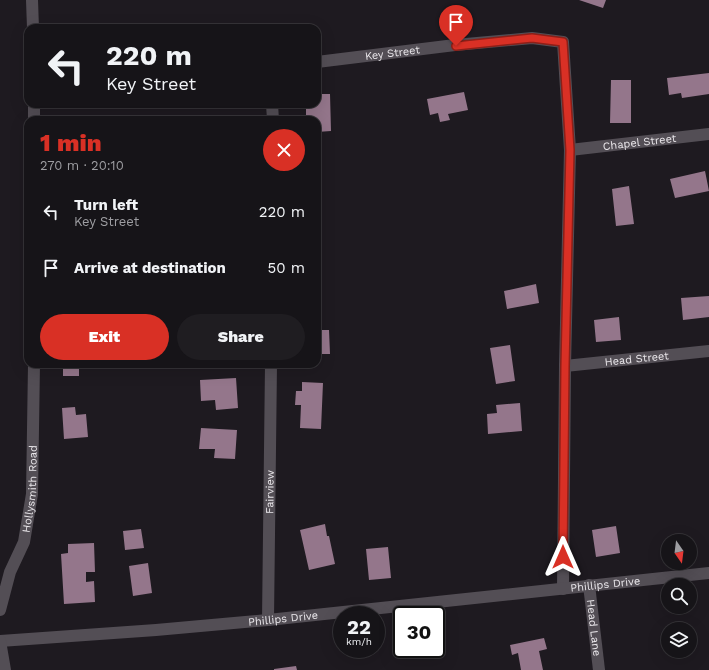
<!DOCTYPE html>
<meta charset="utf-8">
<style>
:root{--surface:#161418;--page:#1f1d21;--text:#f1f3f6;--muted:#9e9ea2;--line:#353337;--accent:#d93025}
body{margin:0;font-family:"Work Sans",sans-serif;background:var(--page);color:var(--text);height:100vh;display:flex;flex-direction:column;font-size:15px;white-space:nowrap}
*{box-sizing:border-box;margin:0}
p{font-size:13px;color:var(--muted)}
.icon{flex:none;width:22px;height:22px;fill:none;stroke:currentColor;stroke-width:2;stroke-linecap:round;stroke-linejoin:round}
.map{position:relative;flex:1;overflow:hidden}
.drawer{position:absolute;left:24px;top:116px;width:297px;height:252px;display:flex;flex-direction:column;background:var(--surface);border-radius:12px;box-shadow:0 4px 16px #0002,0 0 0 1px var(--line)}
.drawer>*{flex:none}
.banner{position:absolute;left:24px;top:24px;width:297px;height:84px;border-radius:12px;box-shadow:0 4px 16px #0002,0 0 0 1px var(--line);background:#161418;color:var(--text);overflow:hidden}
.needle{width:26px;rotate:166deg}
.tools{position:absolute;left:661px;top:534px;display:grid;gap:8px}
.tools a{display:grid;place-items:center;width:36px;height:36px;border-radius:50%;background:var(--surface);box-shadow:0 4px 16px #0002,0 0 0 1px var(--line);font-size:20px}
.speed{position:absolute;left:333px;top:606px;display:flex;gap:8px;font-size:20px;font-weight:700;text-align:center}
.speed>*{display:grid;place-content:center;width:52px;height:52px;border-radius:50%;background:var(--surface);box-shadow:0 4px 16px #0002,0 0 0 1px var(--line);line-height:1}
.speed small{font-size:10px;font-weight:400}
.speed .limit{border:2px solid #111;border-radius:6px;background:#fff;color:#111}
.pin{position:absolute;display:grid;place-items:center;width:34px;height:34px;color:#fff;margin:-41px -17px;border-radius:50% 50% 50% 0;rotate:-45deg;box-shadow:0 0 4px #0007}
.pin .icon{rotate:45deg}
.me{position:absolute;width:44px;margin:-22px;rotate:0deg;stroke-linejoin:round;filter:drop-shadow(0 0 3px #0008)}
.turn{display:flex;align-items:center;gap:14px;height:84px;padding:0 16px;font-size:18px}
.turn .icon{width:52px;height:52px;stroke-width:2.5}
.turn b{display:block;font-size:28px;line-height:34px}
.round{display:grid;place-items:center;flex:none;width:42px;height:42px;border-radius:21px;background:var(--page)}
.head{display:flex;align-items:center;justify-content:space-between;height:68px;padding:0 16px}
h1{font-size:24px;font-weight:800;line-height:30px;color:var(--accent)}
.primary-button{display:flex;gap:8px;margin-top:auto;padding:8px 16px}
.primary-button a{flex:1;height:46px;border-radius:24px;background:var(--accent);color:#fff;font-size:16px;font-weight:800;line-height:46px;text-align:center}
.primary-button a+a{background:var(--page);color:var(--text)}
ul{padding:0;list-style:none}
li{display:flex;align-items:center;gap:12px;height:56px;padding:0 16px}
li div{flex:1}
li b{display:block;font-size:15px}
li em{font-style:normal}
.map>svg:first-child{display:block}
.building{fill:#94768b}
.lines{fill:none;stroke-linecap:round;stroke-linejoin:round}
.street{stroke:#534e55;stroke-width:12}
.route-casing{stroke:#8d1f18;stroke-width:10}
.route{stroke:#d93025;stroke-width:7}
.labels{text-anchor:middle;stroke-width:3;stroke-linejoin:round;paint-order:stroke}
.street-label{font-size:11px;fill:#eae7eb;stroke:#1e1a20}
</style>
<div class="map">
<svg width="709" height="670" viewBox="0 0 709 670">
<rect width="100%" height="100%" fill="#1e1a20"/>
<path class="building" d="M579,0H606L603,8Z
M709,73V94L682,98L681,93L669,95L667,78Z
M611,80H631V123H610Z
M464,92L468,110L448,114L450,120L440,122L438,113L430,115L427,99Z
M317,94H330L331,131L317,132V120H306V104H317Z
M87,115H109L108,120H87Z
M705,171L709,191L675,198L670,179Z
M629,186L634,224L616,226L612,189Z
M536,284L539,303L507,309L504,291Z
M709,296V317L683,320L681,298Z
M619,317L621,340L596,342L594,320Z
M317,330H329L330,354H317Z
M510,345L515,381L496,384L490,348Z
M63,364H79V376H63Z
M215,364H240V365L215,366Z
M236,378L238,408L216,410L215,400L201,401L200,380Z
M302,382L323,383L321,429L300,428L301,405H295L296,391H302Z
M520,403L522,431L488,434L487,414L497,413L496,405Z
M75,407L76,415L86,414L88,437L64,439L62,408Z
M201,428L237,430L235,459L214,458L215,449H199Z
M325,524L327,536H329L335,564L309,570L300,530Z
M616,526L620,553L596,557L592,530Z
M141,529L144,548L125,550L123,531Z
M94,543L95,572H86V582L94,581L95,602L64,604L61,554L68,553V544Z
M388,547L391,578L369,580L366,549Z
M148,563L152,593L133,596L129,566Z
M544,638L547,649L539,651L543,670H521L518,653L512,655L510,645Z
M296,666L297,670H274V669Z"/>
<g class="lines">
<g class="street">
<path d="M32,0L33,28"/>
<path id="s1" d="M317,62L455,45L532,38L563,42L570,150L565,366L563,589"/>
<path d="M34,104V120"/>
<path d="M272,104L273,120"/>
<path id="s2" d="M570,150L709,134"/>
<path id="s3" d="M565,366L709,351"/>
<path id="s4" d="M589,585L599,670"/>
<path id="s5" d="M0,610L10,572L24,542L32,494L34,364"/>
<path id="s6" d="M268,620L271,364"/>
<path id="s7" d="M0,641L156,630L268,620L709,573"/>
<path d="M0,641L5,670"/>
</g>
</g>
<g class="lines">
<g class="route-casing">
<path id="route" d="M456,46L532,38L563,42L570,150L565,366L563,557"/>
</g>
<use href="#route" class="route"/>
</g>
<g class="labels">
<g class="street-label">
<text dy="4" stroke="none"><textPath href="#s1" startOffset="76">Key Street</textPath></text>
<text dy="4" stroke="none"><textPath href="#s2" startOffset="70">Chapel Street</textPath></text>
<text dy="4" stroke="none"><textPath href="#s3" startOffset="72">Head Street</textPath></text>
<text dy="4" stroke="none"><textPath href="#s5" startOffset="126">Hollysmith Road</textPath></text>
<text dy="4" stroke="none"><textPath href="#s6" startOffset="128">Fairview</textPath></text>
<text dy="4" stroke="none"><textPath href="#s7" startOffset="608">Phillips Drive</textPath></text>
<text dy="4" stroke="none"><textPath href="#s7" startOffset="284">Phillips Drive</textPath></text>
<text dy="4" stroke="none"><textPath href="#s4" startOffset="43">Head Lane</textPath></text>
</g>
</g>
</svg>
<div class="tools">
<a><svg class="needle" viewBox="-14 -14 28 28"><path d="M0-13l5 13h-10z" fill="#e53935"/><path d="M0 13l5-13h-10z" fill="#9e9ea2"/></svg></a>
<a><svg class="icon" aria-label="search" viewBox="0 0 24 24"><circle cx="10" cy="10" r="6"/><path d="M15 15l6 6"/></svg></a>
<a><svg class="icon" aria-label="layers" viewBox="0 0 24 24"><path d="M12 4l9 5-9 5-9-5zM3 14l9 5 9-5"/></svg></a>
</div>
<div class="speed"><div>22<small>km/h</small></div><div class="limit">30</div></div>
<div class="pin" style="left:456px;top:46px;background:#d93025"><svg class="icon" aria-label="arrive" viewBox="0 0 24 24"><path d="M6 21V4h12l-3 4 3 4H6"/></svg></div>
<svg class="me" style="left:563px;top:557px" viewBox="-20 -20 40 40"><path d="M0-17L14 15 0 8-14 15z" fill="#d93025" stroke="#fff" stroke-width="4"/></svg>
<div class="banner">
<div class="turn"><svg class="icon" aria-label="left" viewBox="0 0 24 24"><path d="M17 20v-9H6M10 6l-5 5 5 5"/></svg><div><b>220 m</b>Key Street</div></div>
</div>
<section class="drawer">
<div class="head"><div><h1>1 min</h1><p>270 m · 20:10</p></div><a class="round" style="background:#d93025;color:#fff"><svg class="icon" aria-label="close" viewBox="0 0 24 24"><path d="M6 6l12 12M18 6L6 18"/></svg></a></div>
<ul>
<li><svg class="icon" aria-label="left" viewBox="0 0 24 24"><path d="M17 20v-9H6M10 6l-5 5 5 5"/></svg><div><b>Turn left</b><p>Key Street</p></div><em>220 m</em></li>
<li><svg class="icon" aria-label="arrive" viewBox="0 0 24 24"><path d="M6 21V4h12l-3 4 3 4H6"/></svg><div><b>Arrive at destination</b></div><em>50 m</em></li>
</ul>
<div class="primary-button"><a>Exit</a><a>Share</a></div>
</section>
</div>
